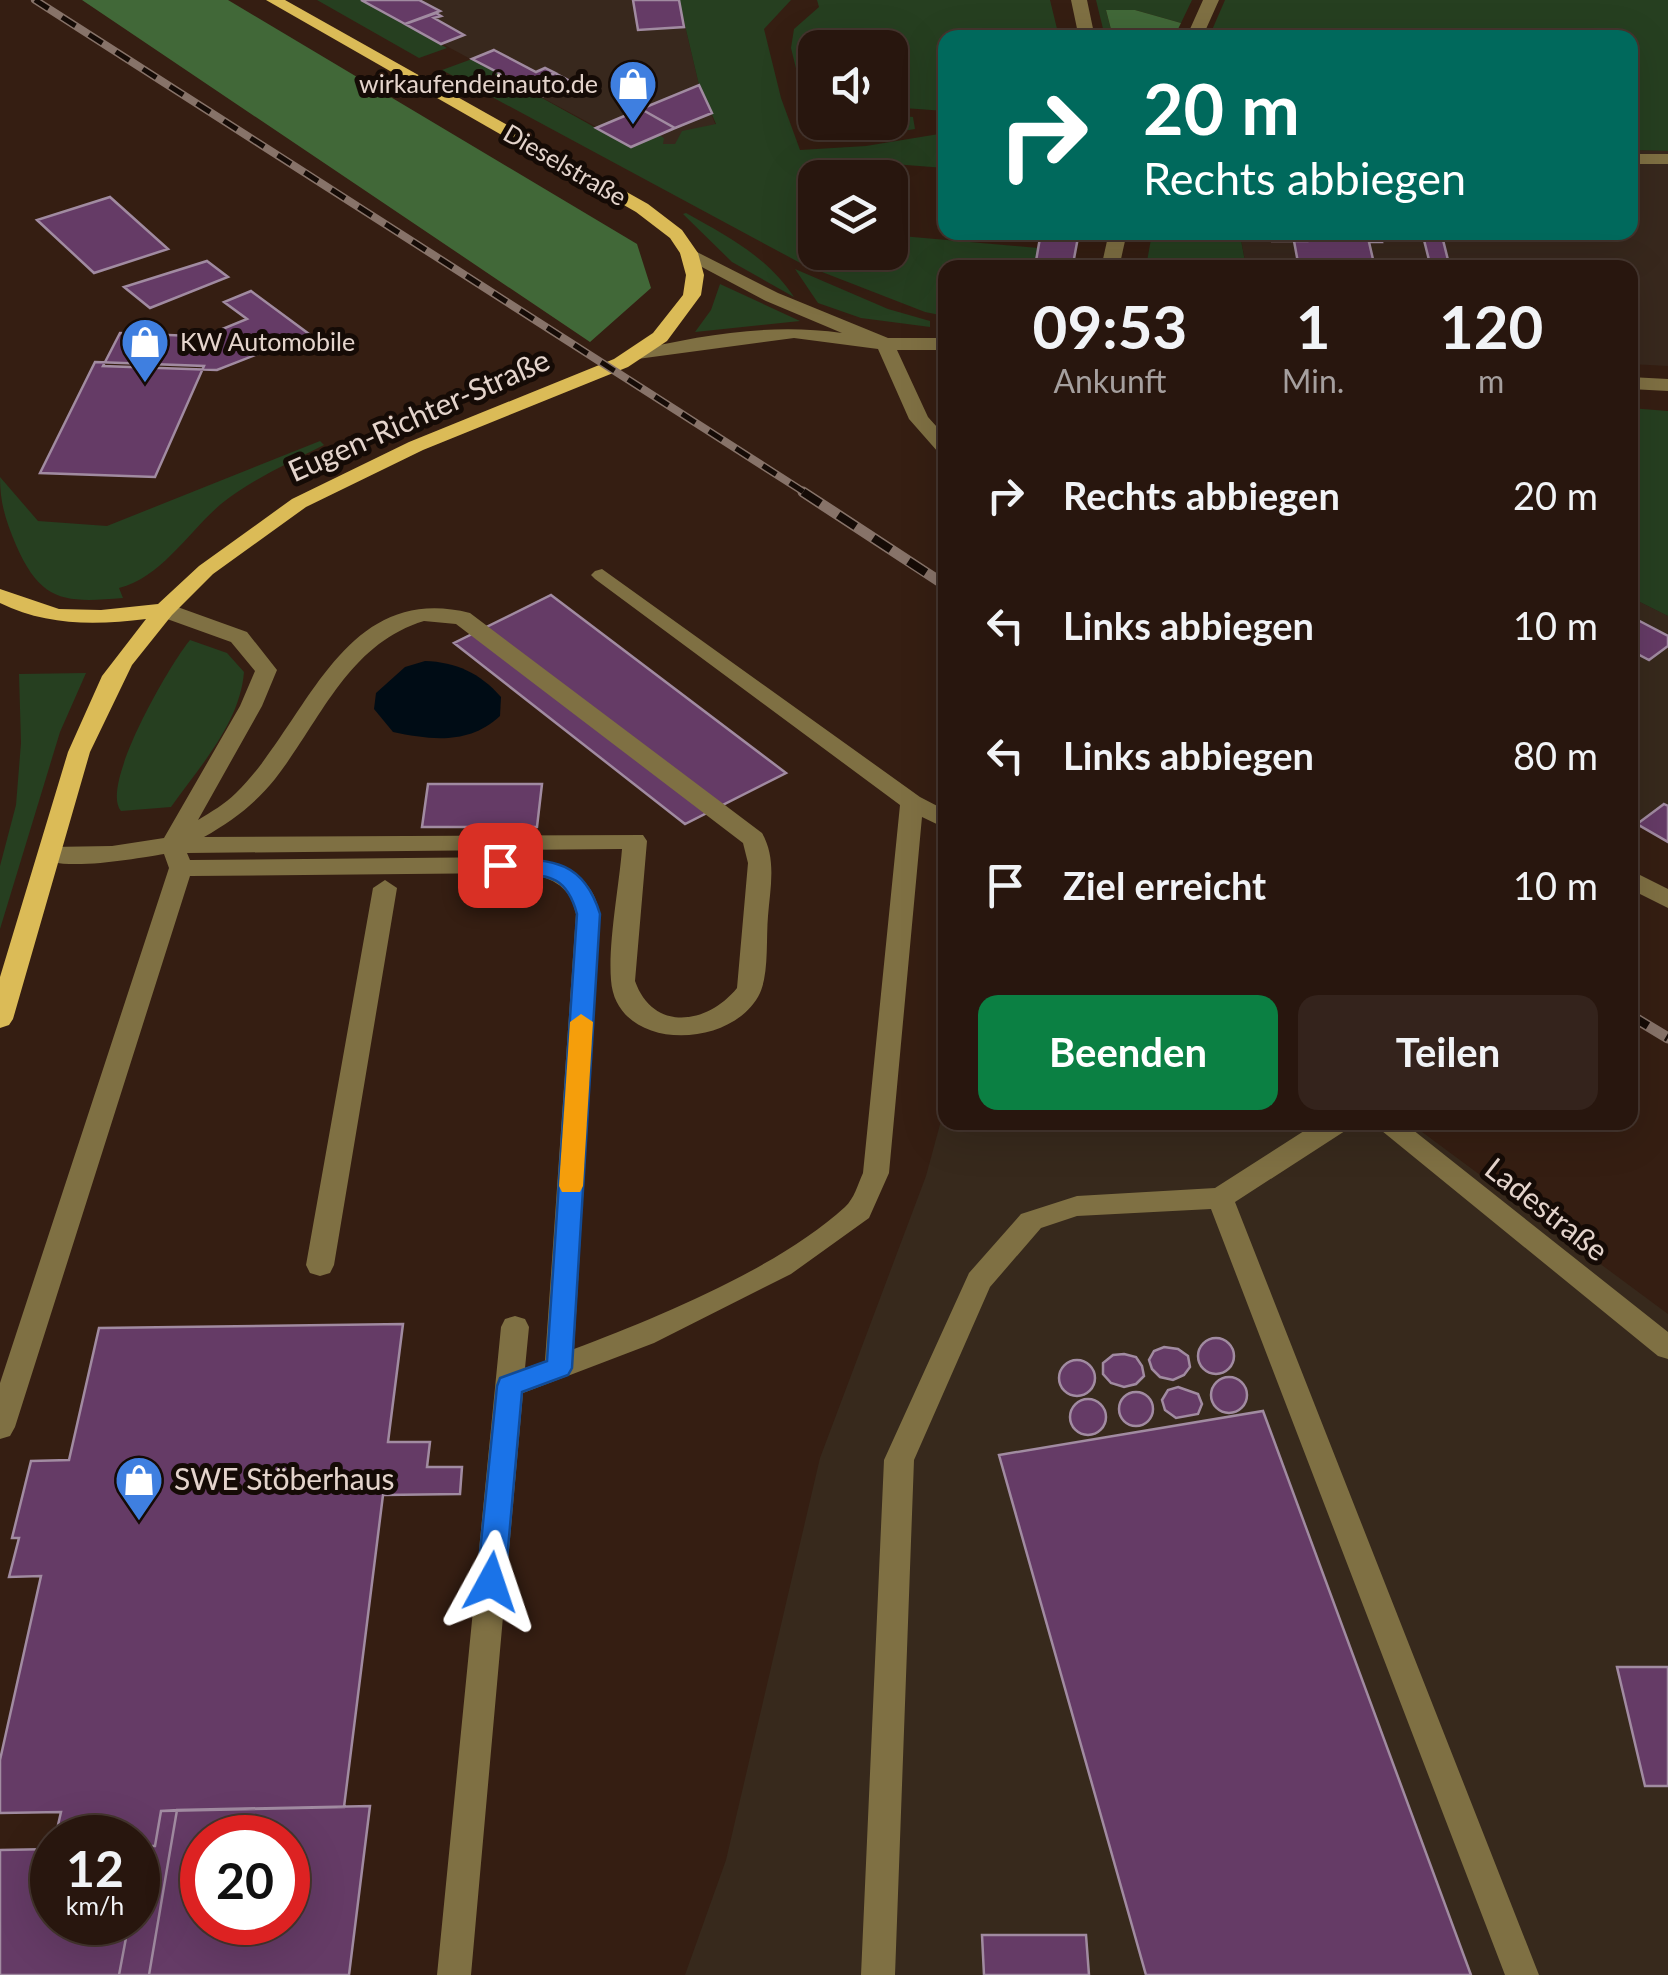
<!DOCTYPE html>
<html lang="de">
<meta charset="utf-8">
<style>
:root{--surface:#28160e;--page:#34231c;--text:#f1f3f6;--muted:#a59f9e;--line:#44352e;--accent:#0b8043}
body{margin:0;font-family:Lato,sans-serif;background:var(--page);color:var(--text);height:100vh;display:flex;flex-direction:column;font-size:38px;white-space:nowrap}
*{box-sizing:border-box;margin:0}
p{font-size:32px;color:var(--muted)}
.icon{flex:none;width:55px;height:55px;fill:none;stroke:currentColor;stroke-width:2;stroke-linecap:round;stroke-linejoin:round}
.map{position:relative;flex:1;overflow:hidden}
.panel{position:absolute;left:938px;top:260px;width:700px;height:870px;display:flex;flex-direction:column;background:var(--surface);border-radius:20px;box-shadow:0 10px 40px #0002,0 0 0 2px var(--line)}
.panel>*{flex:none}
.top-card{position:absolute;left:938px;top:30px;width:700px;height:210px;border-radius:20px;box-shadow:0 10px 40px #0002,0 0 0 2px var(--line);background:#00695c;color:#fff;overflow:hidden}
.tools{position:absolute;left:798px;top:30px;display:grid;gap:20px}
.tools a{display:grid;place-items:center;width:110px;height:110px;border-radius:20px;background:var(--surface);box-shadow:0 10px 40px #0002,0 0 0 2px var(--line);font-size:50px}
.speed{position:absolute;left:30px;top:1815px;display:flex;gap:20px;font-size:50px;font-weight:700;text-align:center}
.speed>*{display:grid;place-content:center;width:130px;height:130px;border-radius:50%;background:var(--surface);box-shadow:0 10px 40px #0002,0 0 0 2px var(--line);line-height:1}
.speed small{font-size:25px;font-weight:400}
.speed .limit{border:15px solid #d22;background:#fff;color:#111}
.pin{position:absolute;display:grid;place-items:center;width:85px;height:85px;color:#fff;margin:-42px;border-radius:20px;box-shadow:0 5px 15px #0006}
.me{position:absolute;width:110px;margin:-55px;rotate:5deg;stroke-linejoin:round;filter:drop-shadow(0 0 8px #0008)}
.turn{display:flex;align-items:center;gap:35px;height:210px;padding:0 40px;font-size:45px}
.turn .icon{width:130px;height:130px;stroke-width:2.5}
.turn b{display:block;font-size:70px;line-height:85px}
.eta{display:flex;justify-content:space-evenly;align-items:center;height:170px;text-align:center}
.eta b{font-size:60px;font-weight:700;line-height:70px}
.cta{display:flex;gap:20px;margin-top:auto;padding:20px 40px}
.cta a{flex:1;height:115px;border-radius:20px;background:var(--accent);color:#fff;font-size:40px;font-weight:700;line-height:115px;text-align:center}
.cta a+a{background:var(--page);color:var(--text)}
ul{padding:0;list-style:none}
li{display:flex;align-items:center;gap:30px;height:130px;padding:0 40px}
li div{flex:1}
li b{display:block;font-size:38px}
li em{font-style:normal}
.map>svg:first-child{display:block}
.commercial{fill:#38281d}
.industrial{fill:#37291c}
.green{fill:#263f20}
.forest{fill:#416838}
.water{fill:#000c15}
.building{fill:#653b66;stroke:#a18ba1;stroke-width:2.5;fill-rule:evenodd}
.lines{fill:none;stroke-linecap:round;stroke-linejoin:round}
.minor{fill:#7f7043;fill-rule:evenodd}
.major{fill:#dbbb57;fill-rule:evenodd}
.rail-far1-casing{stroke:#877369;stroke-width:8}
.rail-casing{stroke:#877369;stroke-width:11}
.rail-far1{stroke:#150b06;stroke-width:5;stroke-dasharray:16;stroke-linecap:butt}
.rail{stroke:#150b06;stroke-width:8;stroke-dasharray:21;stroke-linecap:butt}
.route{fill:#1a73e8;stroke:#114b97;stroke-width:2.5}
.slow{fill:#f59e0b}
.labels{text-anchor:middle;stroke-width:10;stroke-linejoin:round;paint-order:stroke}
.far-poi-label{font-size:25px;fill:#e4d4cc;stroke:#150b06;text-anchor:end}
.far-street-label{font-size:25px;fill:#e4d4cc;stroke:#150b06}
.street-label{font-size:30px;fill:#e4d4cc;stroke:#150b06}
.poi-label{font-size:30px;fill:#e4d4cc;stroke:#150b06;text-anchor:start}
</style>
<div class="map">
<svg width="1668" height="1975" viewBox="0 0 1668 1975">
<rect width="100%" height="100%" fill="#351e12"/>
<path class="commercial" d="M361,0H679L699,85L751,210Z
M1630,150L1668,151V366L1630,364V268L1246,267L1240,233L1630,232Z"/>
<path class="industrial" d="M1630,597L1668,616V840L1630,817Z
M945,1106V1122L1410,1123L1668,1314V1975H685L726,1860L820,1458L926,1176Z"/>
<path class="green" d="M317,0H361L447,48L419,58Z
M679,0H791L764,29L781,98L800,150L866,146L945,133V168L893,164L827,170L829,177L815,178V252H890V235L1038,248L1036,261L1064,263V267L945,268V316L925,312L804,265L442,70L472,59L630,147L659,135L664,138L663,144H675L682,131L716,124L699,85Z
M817,0H1050L1059,37L945,38V111L890,107V48H815V102L804,101L791,48L794,29L819,7Z
M1096,0H1192L1181,23L1135,10H1106L1113,38L1105,37Z
M1225,0H1668V151L1630,150V38L1209,37Z
M809,111H815V122H890V115L913,117L915,129C883,134 846,146 816,131Z
M686,213C729,237 766,256 794,297L732,262L683,214Z
M1151,239L1241,240L1246,267H1146Z
M795,269L888,309L930,321V327L861,318L818,303Z
M720,284L800,321L695,332L711,310Z
M1630,408L1668,411V616L1630,597Z
M320,441L324,445C289,463 252,479 221,504C188,532 162,577 119,588L123,598C64,603 41,602 16,545C6,521 0,504 0,477L38,521L107,526Z
M190,640L227,653L244,672C240,723 200,766 171,807L121,811C99,786 170,664 190,640Z
M86,673L60,732L0,929V866L16,805L21,743L19,674Z"/>
<path class="forest" d="M82,0H228L637,244L651,288L590,342Z
M1106,10H1135L1181,23L1174,37H1113Z"/>
<path class="water" d="M425,661C456,662 480,673 501,697L500,716C469,745 431,740 393,732L374,709L376,693L405,667Z"/>
<path class="building" d="M361,0H419L440,11L405,24Z
M633,0H679L684,27L638,30Z
M436,13L441,16L434,18L464,35L441,44L405,24Z
M494,50L536,72L545,68L555,73L524,86L472,59Z
M555,73L574,83L543,96L524,86Z
M699,85L712,113L675,128L641,109Z
M641,109L675,128L631,147L596,128Z
M110,197L168,249L94,273L37,220Z
M1041,232H1079L1073,264L1036,261Z
M1270,232H1305L1307,241H1272Z
M1305,232H1380L1382,242H1369L1375,268H1299L1294,241H1307Z
M1422,232H1441L1450,268H1431Z
M207,261L228,277L150,308L124,287Z
M251,291L309,334L217,370L103,366L120,333L217,337L220,330L247,319L224,302Z
M95,362L204,366L155,477L40,473Z
M551,595L786,773L685,824L454,643Z
M1630,616L1668,636V646L1649,660L1630,650Z
M428,784H542L537,827H422Z
M1664,804L1668,806V842L1637,824Z
M403,1324L388,1442H430L427,1467H462L460,1494L383,1495L344,1807L161,1811L155,1846H142L138,1873V1838H55L61,1812L0,1813V1760L41,1576L9,1577L19,1538H12L31,1461L69,1460L99,1328Z
M1198 1356a18 18 0 1 1 36 0a18 18 0 1 1-36 0Z
M1164,1347L1178,1349L1188,1356L1190,1367L1184,1375L1173,1380L1160,1377L1152,1369L1149,1360L1154,1351Z
M1124,1354L1136,1357L1142,1366L1144,1376L1136,1384L1124,1387L1111,1383L1103,1374V1363L1113,1355Z
M1059 1378a18 18 0 1 1 36 0a18 18 0 1 1-36 0Z
M1211 1395a18 18 0 1 1 36 0a18 18 0 1 1-36 0Z
M1178,1387L1198,1394L1202,1404L1198,1414L1176,1418L1165,1410L1162,1400L1168,1390Z
M1119 1409a17 17 0 1 1 34 0a17 17 0 1 1-34 0Z
M1070 1417a18 18 0 1 1 36 0a18 18 0 1 1-36 0Z
M1263,1411L1471,1975H1146L999,1455Z
M1617,1667H1668V1786H1645Z
M370,1806L349,1975H149L177,1810ZM202,1838H288V1922H202Z
M177,1810L149,1975H119L129,1922H138V1873L142,1846H155L161,1811Z
M52,1849V1922H129L119,1975H0V1850Z
M982,1935H1086L1089,1975H984Z"/>
<g class="lines">
<path class="minor" d="M1071,0H1087L1095,38H1079Z
M1203,0H1219L1202,38H1186Z
M1630,154H1668V164H1630Z
M1109,232H1127L1119,268H1101Z
M689,248L778,293L888,338H945V350H897L928,417L945,436V454L938,452L909,419L878,349L794,338L630,360V352C700,335 770,323 842,333L766,301L683,257L680,253Z
M1630,377L1668,379V391L1630,389Z
M602,569L920,797L945,810V828L922,817L889,1173L869,1218L791,1274L654,1343L523,1393L471,1975H437L501,1327L505,1319L515,1316L525,1319L529,1327L525,1368L545,1361L576,914C570,884 549,876 521,873L190,876L15,1427L10,1436L0,1439V1383L169,868L164,854C139,858 54,874 38,855L50,847L112,846L164,838L240,706L255,671L231,642L156,615L153,610L156,605H172L247,632L277,670L262,706L198,820C211,812 225,804 236,793C308,723 341,581 470,613L762,833C777,859 770,889 768,916C766,939 769,973 760,993C733,1050 616,1053 611,980C608,943 619,887 622,849L187,853L190,860L521,857C560,861 592,873 600,914L574,1349C659,1317 778,1268 845,1207C854,1199 858,1184 863,1173L900,805L595,579L591,575L595,571ZM424,621L456,624L743,843L748,863L737,988C707,1025 653,1032 635,981L647,841L643,835L204,837C232,821 255,804 275,779C321,720 348,644 424,621Z
M1630,870L1668,889V908L1630,889Z
M385,880L397,888L334,1265L330,1273L320,1276L310,1273L306,1265L373,888Z
M1318,1122H1352L1348,1129L1235,1202L1539,1975H1505L1211,1209L1077,1216L1041,1228L990,1287L914,1460L895,1975H861L884,1460L969,1273L1021,1214L1077,1196L1215,1188Z
M1371,1122H1403L1668,1332V1359L1658,1356Z"/>
<path class="major" d="M266,0H285L648,204L682,230L698,253L704,275L701,295L667,341L628,367L423,450L306,507L213,574L172,615L132,665L90,752L13,1019L9,1025L0,1028V977L68,752L102,676L146,619C96,625 46,626 0,603V589L59,609L101,610L158,604L199,566L292,499L409,442L614,359L653,333L683,295L686,275L680,253L670,238L636,212Z"/>
<g class="rail-far1-casing">
<path id="rail-far1" d="M35,0L807,494"/>
</g>
<g class="rail-casing">
<path id="rail" d="M803,492L945,585
M1630,1015L1668,1038"/>
</g>
<use href="#rail-far1" class="rail-far1"/>
<use href="#rail" class="rail"/>
</g>
<path class="route" d="M500,858C551,860 583,859 600,914L572,1368L568,1375L522,1392L505,1582L501,1591L491,1594L481,1591L477,1582L497,1386L500,1378L547,1361L577,914C563,862 533,881 492,870L489,865Z"/>
<path class="slow" d="M581,1014L593,1022L583,1186L580,1192H562L559,1186L570,1022Z"/>
<defs>
<g id="shop-pin" transform="scale(2.5)"><path d="M0 17L-7.5 6A9.5 9.5 0 1 1 7.5 6Z" fill="#3f7fe0" stroke="#150b06"/><path d="M-5-2.5h2.3a2.7 3.5 0 0 1 5.4 0H5L5.5 6h-11ZM-1.5-2.5h3a1.5 2.3 0 0 0-3 0Z" fill="#fff"/></g>
</defs>
<g fill-rule="evenodd">
<use href="#shop-pin" x="633" y="84"/>
<use href="#shop-pin" x="145" y="342"/>
<use href="#shop-pin" x="139" y="1480"/>
</g>
<g class="labels">
<g class="far-poi-label">
<text x="598" y="93">wirkaufendeinauto.de</text>
<text x="180" y="351" text-anchor="start">KW Automobile</text>
</g>
<g class="far-street-label">
<text transform="translate(565 165) rotate(30)" y="9">Dieselstraße</text>
</g>
<g class="street-label">
<text transform="translate(419 416) rotate(-24)" y="10">Eugen-Richter-Straße</text>
<text transform="translate(1546 1210) rotate(38)" y="10">Ladestraße</text>
</g>
<g class="poi-label">
<text x="174" y="1490">SWE Stöberhaus</text>
</g>
</g>
</svg>
<div class="tools">
<a><svg class="icon" aria-label="sound" viewBox="0 0 24 24"><path d="M4 9h4l5-4v14l-5-4H4zM17 9q2 3 0 6"/></svg></a>
<a><svg class="icon" aria-label="layers" viewBox="0 0 24 24"><path d="M12 4l9 5-9 5-9-5zM3 14l9 5 9-5"/></svg></a>
</div>
<div class="speed"><div>12<small>km/h</small></div><div class="limit">20</div></div>
<div class="pin" style="left:500px;top:865px;background:#d93025"><svg class="icon" aria-label="arrive" viewBox="0 0 24 24"><path d="M6 21V4h12l-3 4 3 4H6"/></svg></div>
<svg class="me" style="left:491px;top:1582px" viewBox="-20 -20 40 40"><path d="M0-17L14 15 0 8-14 15z" fill="#1a73e8" stroke="#fff" stroke-width="4"/></svg>
<div class="top-card">
<div class="turn"><svg class="icon" aria-label="right" viewBox="0 0 24 24"><path d="M7 20v-9h11M14 6l5 5-5 5"/></svg><div><b>20 m</b>Rechts abbiegen</div></div>
</div>
<section class="panel">
<div class="eta">
<div><b>09:53</b><p>Ankunft</p></div>
<div><b>1</b><p>Min.</p></div>
<div><b>120</b><p>m</p></div>
</div>
<ul>
<li><svg class="icon" aria-label="right" viewBox="0 0 24 24"><path d="M7 20v-9h11M14 6l5 5-5 5"/></svg><div><b>Rechts abbiegen</b></div><em>20 m</em></li>
<li><svg class="icon" aria-label="left" viewBox="0 0 24 24"><path d="M17 20v-9H6M10 6l-5 5 5 5"/></svg><div><b>Links abbiegen</b></div><em>10 m</em></li>
<li><svg class="icon" aria-label="left" viewBox="0 0 24 24"><path d="M17 20v-9H6M10 6l-5 5 5 5"/></svg><div><b>Links abbiegen</b></div><em>80 m</em></li>
<li><svg class="icon" aria-label="arrive" viewBox="0 0 24 24"><path d="M6 21V4h12l-3 4 3 4H6"/></svg><div><b>Ziel erreicht</b></div><em>10 m</em></li>
</ul>
<div class="cta"><a>Beenden</a><a>Teilen</a></div>
</section>
</div>
